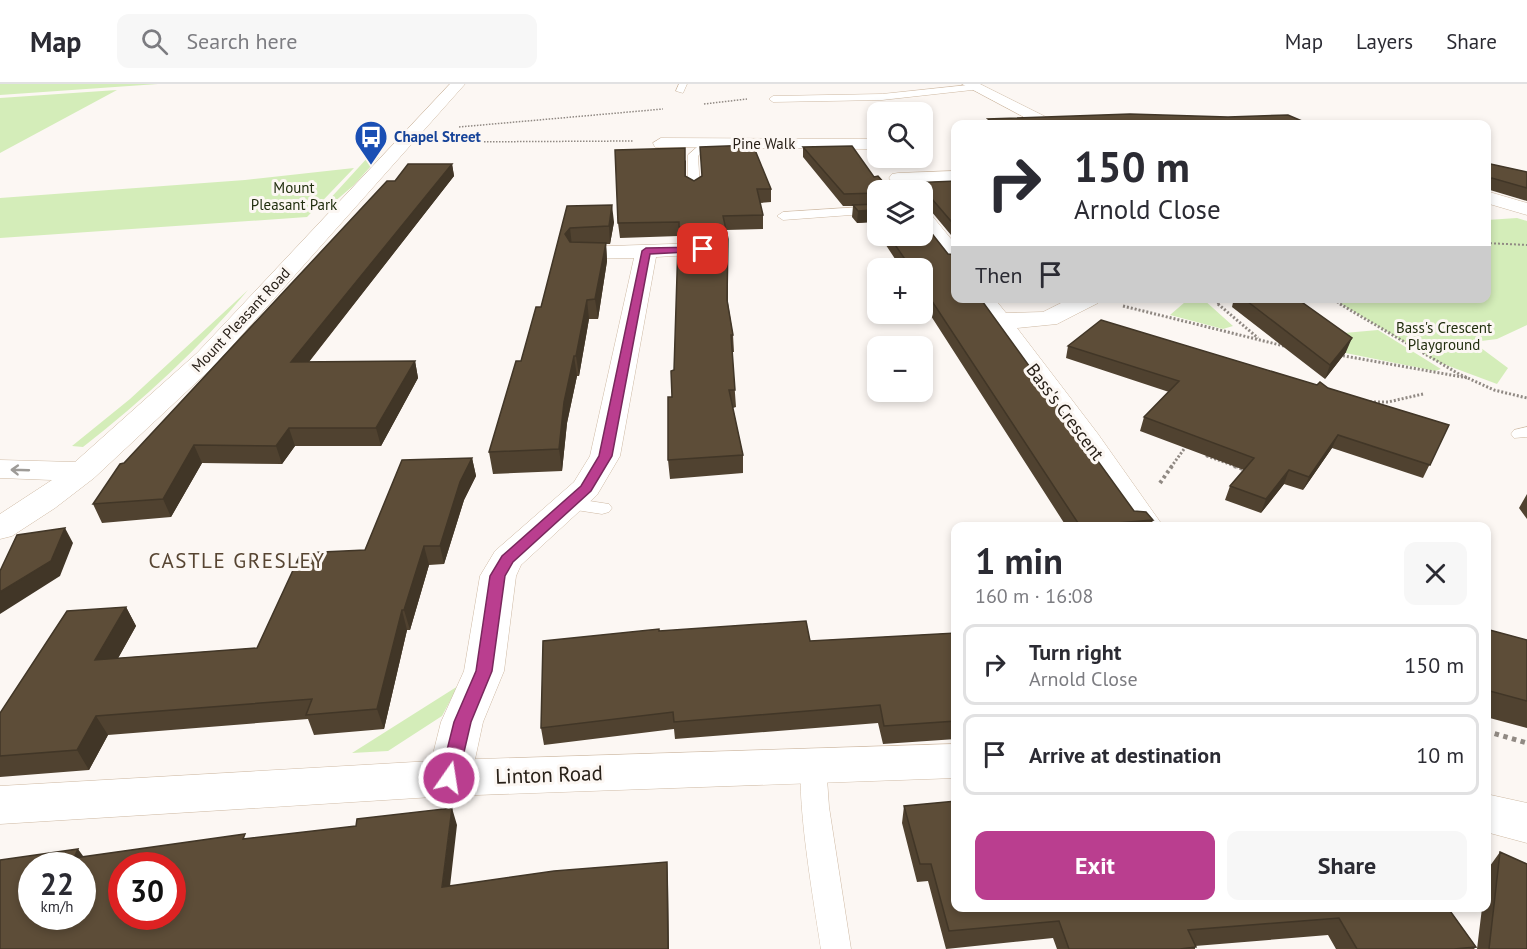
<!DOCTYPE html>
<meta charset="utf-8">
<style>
:root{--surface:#fff;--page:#f7f7f7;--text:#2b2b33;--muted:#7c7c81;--line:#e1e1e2;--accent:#ba3e8f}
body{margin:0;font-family:"PT Sans",sans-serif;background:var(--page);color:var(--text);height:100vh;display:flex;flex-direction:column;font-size:22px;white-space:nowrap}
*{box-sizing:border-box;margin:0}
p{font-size:20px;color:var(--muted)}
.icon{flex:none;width:33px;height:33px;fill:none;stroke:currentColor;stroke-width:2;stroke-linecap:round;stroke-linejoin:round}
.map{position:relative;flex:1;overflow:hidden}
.sheet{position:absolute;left:951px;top:438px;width:540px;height:390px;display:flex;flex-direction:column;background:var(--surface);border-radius:12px;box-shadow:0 3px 9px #0003}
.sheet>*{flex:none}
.hud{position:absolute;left:951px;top:36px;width:540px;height:183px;border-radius:12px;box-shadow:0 3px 9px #0003;background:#fff;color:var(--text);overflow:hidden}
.fabs{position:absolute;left:867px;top:18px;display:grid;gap:12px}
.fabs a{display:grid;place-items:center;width:66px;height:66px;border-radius:12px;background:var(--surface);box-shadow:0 3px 9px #0003;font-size:30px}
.speed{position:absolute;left:18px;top:768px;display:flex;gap:12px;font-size:30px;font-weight:700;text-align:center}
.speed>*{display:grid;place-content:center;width:78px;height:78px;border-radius:50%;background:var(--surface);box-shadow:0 3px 9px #0003;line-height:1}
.speed small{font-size:15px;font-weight:400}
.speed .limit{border:9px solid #d22;background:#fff;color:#111}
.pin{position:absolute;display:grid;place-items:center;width:51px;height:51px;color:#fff;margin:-26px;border-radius:12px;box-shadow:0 3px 9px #0006}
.me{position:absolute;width:66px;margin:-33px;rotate:13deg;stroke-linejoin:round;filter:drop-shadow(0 0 4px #0008)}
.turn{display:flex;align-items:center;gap:21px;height:126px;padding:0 24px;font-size:27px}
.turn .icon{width:78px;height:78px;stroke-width:2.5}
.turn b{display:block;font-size:42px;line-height:51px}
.then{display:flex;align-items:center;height:57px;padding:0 24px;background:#0003;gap:12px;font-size:22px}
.round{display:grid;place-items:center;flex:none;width:63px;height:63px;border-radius:12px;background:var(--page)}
.headline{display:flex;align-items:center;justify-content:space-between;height:102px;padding:0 24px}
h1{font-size:36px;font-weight:600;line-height:45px}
.button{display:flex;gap:12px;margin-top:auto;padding:12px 24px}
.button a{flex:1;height:69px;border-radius:12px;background:var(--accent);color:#fff;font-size:24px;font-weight:600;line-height:69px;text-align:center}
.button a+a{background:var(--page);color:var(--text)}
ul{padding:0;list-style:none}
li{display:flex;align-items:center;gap:18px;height:81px;margin:0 12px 9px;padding:0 12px;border:3px solid var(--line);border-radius:12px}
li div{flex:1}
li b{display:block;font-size:22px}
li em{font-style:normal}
header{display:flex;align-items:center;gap:36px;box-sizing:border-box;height:84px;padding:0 30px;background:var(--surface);border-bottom:2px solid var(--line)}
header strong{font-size:28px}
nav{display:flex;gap:33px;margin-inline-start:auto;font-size:21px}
.search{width:420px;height:54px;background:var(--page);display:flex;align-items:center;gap:15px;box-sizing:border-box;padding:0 21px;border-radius:12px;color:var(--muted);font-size:22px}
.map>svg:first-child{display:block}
.green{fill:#d4edb9}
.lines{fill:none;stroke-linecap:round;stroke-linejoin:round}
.lane-casing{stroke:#ceb9a3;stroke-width:1}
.street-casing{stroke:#ceb9a3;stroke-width:1}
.secondary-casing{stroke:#ceb9a3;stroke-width:1}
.path-far4{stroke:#908983;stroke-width:1.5;stroke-dasharray:1.5 1.5;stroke-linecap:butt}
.path-far3{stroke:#908983;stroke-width:2;stroke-dasharray:2 2;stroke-linecap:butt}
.path-far2{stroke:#908983;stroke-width:3;stroke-dasharray:2 2;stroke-linecap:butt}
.path-far1{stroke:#908983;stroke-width:4;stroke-dasharray:3 3;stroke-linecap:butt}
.path{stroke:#908983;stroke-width:5;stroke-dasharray:4.5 4.5;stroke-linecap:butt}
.lane{fill:#fff;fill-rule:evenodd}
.street{fill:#fff;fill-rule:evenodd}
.secondary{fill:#fff;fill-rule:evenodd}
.wall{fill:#504230}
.shaded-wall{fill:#413627}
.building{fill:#5d4d38;stroke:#413627;stroke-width:1.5;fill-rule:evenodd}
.oneway{stroke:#9e9b97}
.route{fill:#ba3e8f;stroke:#79285d;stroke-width:1.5}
.labels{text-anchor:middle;stroke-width:6;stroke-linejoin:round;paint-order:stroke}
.far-transit-label{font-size:15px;font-weight:bold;fill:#164399;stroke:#fcf7f3;text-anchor:start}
.far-street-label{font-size:15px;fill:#282018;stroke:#fcf7f3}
.far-park-label{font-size:15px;fill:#222f0f;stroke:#fcf7f3}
.street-label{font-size:18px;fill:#282018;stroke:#fcf7f3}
.quarter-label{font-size:21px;letter-spacing:1.5px;fill:#574532;stroke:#fcf7f3}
.near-street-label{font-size:21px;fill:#282018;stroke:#fcf7f3}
</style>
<header>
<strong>Map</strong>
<div class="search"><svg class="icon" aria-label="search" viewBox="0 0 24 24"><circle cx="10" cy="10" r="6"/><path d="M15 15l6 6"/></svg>Search here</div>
<nav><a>Map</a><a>Layers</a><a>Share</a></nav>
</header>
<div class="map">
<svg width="1527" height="865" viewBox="0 0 1527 865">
<rect width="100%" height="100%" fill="#fcf7f3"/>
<path class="green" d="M0,0H158L0,11Z
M117,6L0,69V14Z
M369,72L379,73L354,101L333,119L327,118Z
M354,84L307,133L0,154V114L245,96Z
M1517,134L1527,137V241L1497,255L1473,258L1508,284L1497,300L1438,278L1333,215L1486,214L1487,136Z
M248,206C199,265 143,316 83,363L72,362L130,315Z
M1173,215H1203L1233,242L1223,245L1170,231L1185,218Z
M1378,246L1441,285L1435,287L1276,255Z
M458,602L442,632L388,667L352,669Z"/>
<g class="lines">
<g class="lane-casing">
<path id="lane" d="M679,0H687L683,9L676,7Z
M978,0L982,3L981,5L882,16L773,18L769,15L773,12L882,10Z
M704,57L712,59L698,72L700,105L694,108L688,105V71Z
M878,122V129L783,136L777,132L783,128Z
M1527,343V353L1514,354L1511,350L1514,346Z
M570,414L609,420L612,424L609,428L602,430L563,424L560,420L563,416Z
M813,670L822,673L826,680L829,723L851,865H821C816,831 792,696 804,673Z"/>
</g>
<g class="street-casing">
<path id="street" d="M450,0H465L215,281L94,394L55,424L12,452L0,455V430L52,396L0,394V376L75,378L197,269Z
M962,0H980L1054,37L1056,40H1037Z
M661,54L867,55L875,60L867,65L655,63L653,59Z
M956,87V97L898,99L892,98L889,94L892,90L898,89Z
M1486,107L1527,119V131L1486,119Z
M922,126L929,128L956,161V182L948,181L922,146Z
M703,159L711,160L714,165L711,170L656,173L620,372L597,411L521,481L516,492L504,587L483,638L471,694L465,707L449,712L433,707L427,694L441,638L464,587L480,492L495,467L574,398L590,372L634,174L580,175L572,174L569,169L572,164L580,163Z
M971,214H994L1006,229L1043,228L1071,214H1101L1098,219L1057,240L1017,244L1098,350L1163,442H1131C1079,365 1022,289 971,214Z"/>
</g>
<g class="secondary-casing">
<path id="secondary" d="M956,660V694L449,712L0,740V702L449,676Z
M1486,710L1527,719V759L1486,748Z"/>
</g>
<path class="path-far4" d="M704,20L747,15
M459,43L663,25
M445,58L633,57"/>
<path class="path-far3" d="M1486,159L1527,161
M1211,214L1220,221
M1330,214L1342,221"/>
<path class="path-far2" d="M1218,220L1258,254
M1340,220L1459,290L1494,306L1527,314
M1123,222L1284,262
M1339,271L1468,294
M1370,318H1388L1423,310
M1210,369L1207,372L1238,383
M1171,383L1187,361"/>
<path class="path-far1" d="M1234,382L1249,387
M1160,399L1172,382"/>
<path class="path" d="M1486,647L1527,659"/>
<use href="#lane" class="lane"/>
<use href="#street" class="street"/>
<use href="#secondary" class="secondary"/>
</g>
<path class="wall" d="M988,35L1309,40H987Z
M803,63L885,100L956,97V157L931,127L922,125V106H878V147L872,138L857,139L852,133L853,122H843L803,73Z
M686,76V92L694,97L771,105V118L760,119L763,131V145L726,146L728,155V219L733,251L734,268H732L736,323L733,324L743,371V389L670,395L668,376L674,286L707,158H679V152L620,154L618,139Z
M1486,79L1527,88V117L1490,106V109L1486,117Z
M452,80L454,92L309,278L415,277L418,294L381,362H295L282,380L202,379L171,433L102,439L93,420L124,379L395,97Z
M567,122L614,138L610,160H606L607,177L598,235H589L579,292H577L567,339L562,387L493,390L489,368L521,277L541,223Z
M880,152H922L956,214L1134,427L1153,436L1151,442H1066L922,218V184H901Z
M1234,214H1296L1346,268L1325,295L1232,223Z
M1068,262L1328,304L1449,341L1423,394L1332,364L1303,406L1284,400L1261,429L1225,416L1230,402L1244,386L1140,347L1144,333L1169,308L1066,274Z
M472,374L476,392L464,416L444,480L429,481L410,546H407L384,645L314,651L308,635L108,651L89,686L0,693V629L126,523L136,542L118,574L257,564Z
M1527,410V435L1519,424Z
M1486,545L1527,556V644L1486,633Z
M659,547L810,557L956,549V655L883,660L878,639L675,655L674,645L544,661L541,644Z
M904,722L1448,824L1476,863L1474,865H1336L1328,851L1195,862V865H1057L1053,854L946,865L928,797L917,798L902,739Z
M1500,768L1527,865H1477L1482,824H1486L1487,786Z"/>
<path class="shaded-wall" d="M452,80L454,92L296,294L291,278Z
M612,121L614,138L610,160L609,142Z
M872,126V138L857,139L858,127Z
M570,144L572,162L565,150Z
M606,159L607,177L598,235L595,215Z
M587,216L589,235L579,292L576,272Z
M1352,254L1346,268L1325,295L1330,281Z
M574,272L577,292L567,339L562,387L559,365L564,318Z
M415,277L418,294L381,362L376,344Z
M289,344L295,362L282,380L276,362Z
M1338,351L1332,364L1303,406L1309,393Z
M194,361L202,379L171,433L163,415Z
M472,374L476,392L464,416L444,480L440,462L460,398Z
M1289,386L1284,400L1261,429L1266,415Z
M65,444L73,459L60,492L0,530V508Z
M424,462L429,481L410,546L404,526Z
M126,523L136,542L106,596L95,576Z
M402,526L407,546L384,645L377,625Z
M96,632L108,651L89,686L77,666Z
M452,724L457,741L448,820L442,803Z
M78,765L91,783L74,774Z
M667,778L668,795L669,865H668Z"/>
<path class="building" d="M1130,30L1228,33L1288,31L1309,40H995L988,35Z
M753,61L771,105H757L763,131L723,132L728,155L727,216L733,251H731L735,306H729L743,371L668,376V313H672L671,287L674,286L678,159L711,158L716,149L711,143H679V138L618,139L615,66L685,64V92L694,97L702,92L700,63Z
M852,62L874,93L878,92L885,100L956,97V143L932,115L922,113V106H878V109L844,110L803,63Z
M1486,79L1527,88V104L1492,94L1489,96L1490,109H1486Z
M408,80H452L291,278L415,277L376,344H289L276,362L194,361L163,415L93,420L120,380L124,379L387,97H395Z
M878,120V134L872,126L858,127L853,121Z
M612,121L609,142L570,144L565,150L570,158L606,159L595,215L587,216L576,272H574L564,318L559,365L489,368L516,277H521L536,223H541L567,122Z
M922,137L948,170L956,171V214H980L1134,427L1146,428L1153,436L1080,442L922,202V184H911L889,152H922Z
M1243,214H1296L1352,254L1330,281Z
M1101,236L1317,301L1320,298L1328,304L1449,341L1430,381L1338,351L1309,393L1289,386L1266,415L1230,402L1254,374L1144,333L1179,297L1068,262Z
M472,374L460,398L440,462H424L404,526H402L377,625L306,631L312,615L96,632L77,666L0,672V629L67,527L126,523L95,576L257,564L301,469L365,466L402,376Z
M65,444L51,477L0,508V487L17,451Z
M806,537L810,557L956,549V637L884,642L880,621L674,638L673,628L541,644L543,557L659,545V547Z
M1486,545L1527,556V617L1486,606Z
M956,717V824H1448L1476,863L1454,865H1357L1339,834L1188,846L1196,863L1180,865H1069L1059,837L949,847L931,780H920L904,722Z
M452,724L442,803L554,787L667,778L668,865H0V776L78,765L74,774L245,750L243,755L356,742L357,735ZM32,782H82V832H32ZM122,782H172V832H122Z
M1500,768L1527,780V865H1489Z"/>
<defs><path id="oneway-shaft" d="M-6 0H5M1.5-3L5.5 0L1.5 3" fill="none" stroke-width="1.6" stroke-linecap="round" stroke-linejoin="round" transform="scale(1.5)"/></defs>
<use class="oneway" href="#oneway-shaft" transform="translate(20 386) rotate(-178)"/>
<path class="route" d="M703,163H706V167L650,170L612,372L591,407L513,478L505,492L492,587L471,638L458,694L456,700L449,702L443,700L440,694L454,638L476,587L490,492L502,472L581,402L599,372L642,167L646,164Z"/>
<defs>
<g id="bus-pin" transform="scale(1.725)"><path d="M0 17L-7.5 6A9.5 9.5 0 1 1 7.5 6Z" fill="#1a4fb4" stroke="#fcf7f3"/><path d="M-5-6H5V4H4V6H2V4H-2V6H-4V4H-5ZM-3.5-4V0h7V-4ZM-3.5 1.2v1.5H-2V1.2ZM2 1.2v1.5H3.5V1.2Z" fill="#fff"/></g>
</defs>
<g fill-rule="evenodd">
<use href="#bus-pin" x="371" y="53"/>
</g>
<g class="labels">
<g class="far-transit-label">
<text x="394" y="58">Chapel Street</text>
</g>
<g class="far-street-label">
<text x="764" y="65">Pine Walk</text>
<text transform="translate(241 236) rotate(-47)" y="5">Mount Pleasant Road</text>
</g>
<g class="far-park-label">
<text x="294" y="109">Mount<tspan x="294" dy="17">Pleasant Park</tspan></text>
<text x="1444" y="249">Bass's Crescent<tspan x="1444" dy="17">Playground</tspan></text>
</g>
<g class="street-label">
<text transform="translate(1065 328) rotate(53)" y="6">Bass's Crescent</text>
</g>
<g class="quarter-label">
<text x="237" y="484">CASTLE GRESLEY</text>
</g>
<g class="near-street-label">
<text transform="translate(549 691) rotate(-2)" y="7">Linton Road</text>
</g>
</g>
</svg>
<div class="fabs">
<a><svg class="icon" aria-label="search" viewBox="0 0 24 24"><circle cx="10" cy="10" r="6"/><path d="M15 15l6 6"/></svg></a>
<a><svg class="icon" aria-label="layers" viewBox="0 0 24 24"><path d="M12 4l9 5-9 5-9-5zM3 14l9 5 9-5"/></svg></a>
<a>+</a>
<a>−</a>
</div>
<div class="speed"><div>22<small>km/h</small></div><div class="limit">30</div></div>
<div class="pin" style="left:703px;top:165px;background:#d93025"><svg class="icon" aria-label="arrive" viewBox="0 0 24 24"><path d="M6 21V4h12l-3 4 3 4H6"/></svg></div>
<svg class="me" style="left:449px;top:694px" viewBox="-20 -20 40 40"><circle r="17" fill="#ba3e8f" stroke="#fff" stroke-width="3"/><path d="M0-11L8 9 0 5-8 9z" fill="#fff"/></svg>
<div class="hud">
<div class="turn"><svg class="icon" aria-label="right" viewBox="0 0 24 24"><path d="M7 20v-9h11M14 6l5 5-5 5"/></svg><div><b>150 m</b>Arnold Close</div></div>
<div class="then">Then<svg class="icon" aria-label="arrive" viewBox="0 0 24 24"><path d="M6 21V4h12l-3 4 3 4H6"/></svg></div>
</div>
<section class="sheet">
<div class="headline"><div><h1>1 min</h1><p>160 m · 16:08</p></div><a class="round"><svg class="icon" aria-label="close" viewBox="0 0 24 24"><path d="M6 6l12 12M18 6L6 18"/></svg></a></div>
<ul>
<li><svg class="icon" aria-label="right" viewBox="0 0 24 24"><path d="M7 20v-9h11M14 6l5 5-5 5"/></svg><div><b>Turn right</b><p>Arnold Close</p></div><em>150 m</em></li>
<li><svg class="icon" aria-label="arrive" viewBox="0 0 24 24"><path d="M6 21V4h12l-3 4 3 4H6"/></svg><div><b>Arrive at destination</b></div><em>10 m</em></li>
</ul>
<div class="button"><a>Exit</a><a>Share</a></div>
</section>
</div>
